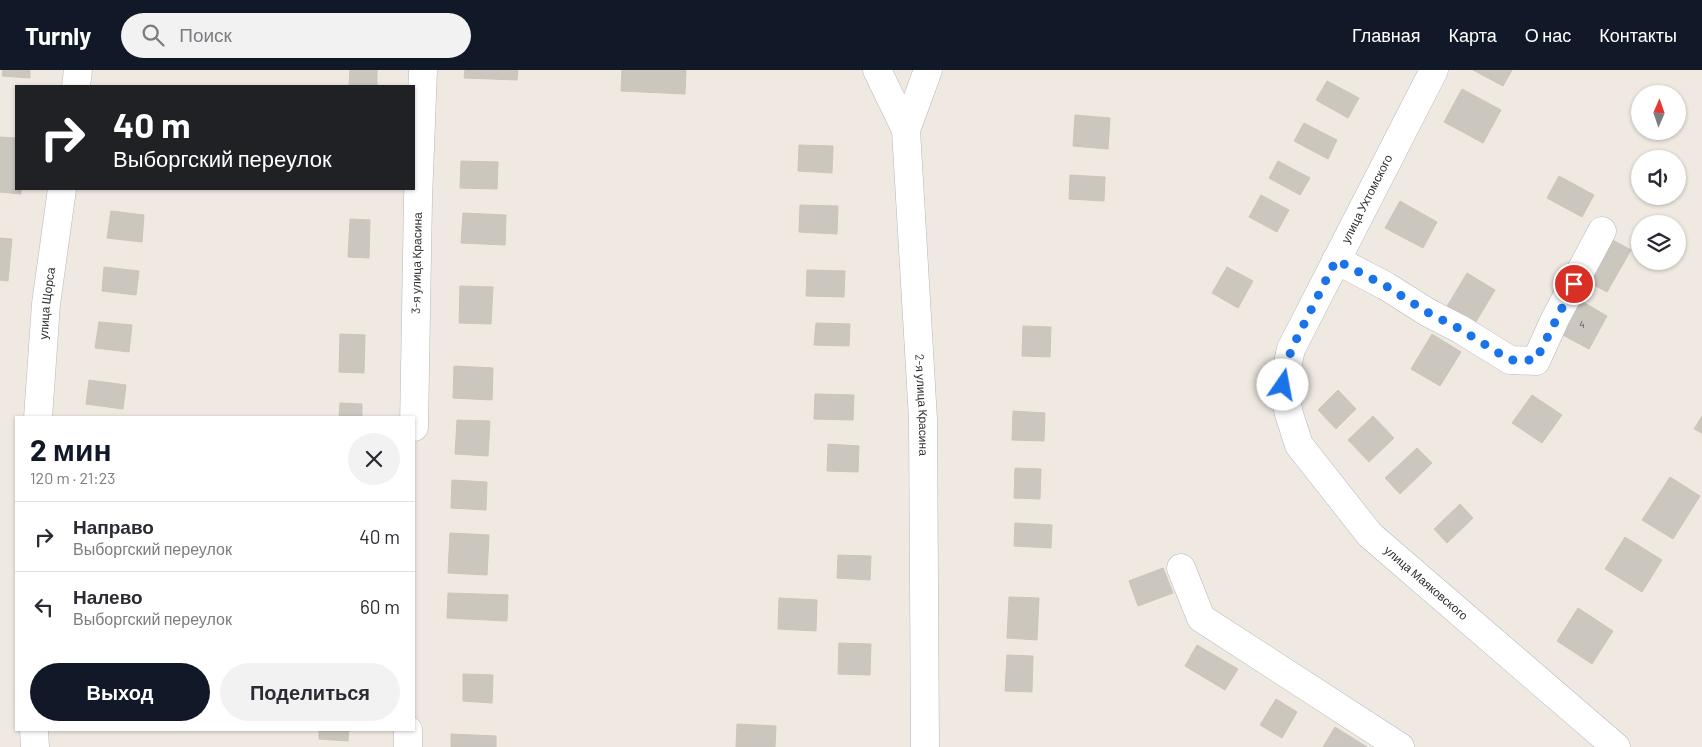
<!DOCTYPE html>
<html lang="ru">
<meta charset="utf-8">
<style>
:root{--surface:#fff;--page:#f2f2f3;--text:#2b2b33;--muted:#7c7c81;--line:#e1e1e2;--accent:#111827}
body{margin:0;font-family:Barlow,sans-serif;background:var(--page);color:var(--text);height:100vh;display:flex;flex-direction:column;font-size:19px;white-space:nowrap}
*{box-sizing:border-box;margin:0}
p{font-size:16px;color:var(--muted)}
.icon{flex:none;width:28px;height:28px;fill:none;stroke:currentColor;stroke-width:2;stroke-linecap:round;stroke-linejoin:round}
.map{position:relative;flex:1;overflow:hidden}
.details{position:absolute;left:15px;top:346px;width:400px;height:315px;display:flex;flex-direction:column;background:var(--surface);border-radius:0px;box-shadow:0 1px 4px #0004}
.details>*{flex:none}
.banner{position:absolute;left:15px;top:15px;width:400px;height:105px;border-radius:0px;box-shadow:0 1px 4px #0004;background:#202124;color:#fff;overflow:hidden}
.needle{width:32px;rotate:2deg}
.buttons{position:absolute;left:1631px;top:15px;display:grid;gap:10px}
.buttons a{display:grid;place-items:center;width:55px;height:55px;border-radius:50%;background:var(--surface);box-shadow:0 1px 4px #0004;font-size:25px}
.pin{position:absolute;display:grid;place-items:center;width:42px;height:42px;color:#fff;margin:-21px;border:2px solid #fff;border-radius:50%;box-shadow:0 1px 5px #0007}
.me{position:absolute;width:55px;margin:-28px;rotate:12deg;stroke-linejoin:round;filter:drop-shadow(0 0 4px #0008)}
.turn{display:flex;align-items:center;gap:18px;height:105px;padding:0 15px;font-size:22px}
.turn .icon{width:65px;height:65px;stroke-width:2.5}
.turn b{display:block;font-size:35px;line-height:42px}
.round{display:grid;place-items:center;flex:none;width:52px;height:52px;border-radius:26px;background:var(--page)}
.summary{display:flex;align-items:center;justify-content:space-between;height:85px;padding:0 15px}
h1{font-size:30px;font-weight:700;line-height:38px;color:var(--accent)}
.primary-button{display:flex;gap:10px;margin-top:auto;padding:10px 15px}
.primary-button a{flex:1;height:58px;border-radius:30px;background:var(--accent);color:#fff;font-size:20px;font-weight:700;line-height:58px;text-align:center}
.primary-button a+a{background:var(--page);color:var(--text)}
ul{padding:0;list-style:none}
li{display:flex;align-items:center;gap:15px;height:70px;padding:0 15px;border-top:1px solid var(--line)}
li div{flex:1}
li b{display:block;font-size:19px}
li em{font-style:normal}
header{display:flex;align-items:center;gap:30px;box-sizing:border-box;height:70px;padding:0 25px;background:var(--accent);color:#fff}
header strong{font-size:24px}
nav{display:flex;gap:28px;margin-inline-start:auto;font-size:18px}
.search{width:350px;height:45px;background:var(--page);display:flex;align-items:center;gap:12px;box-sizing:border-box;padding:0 18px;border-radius:28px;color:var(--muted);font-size:19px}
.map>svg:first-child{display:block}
.building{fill:#cbc7bf;stroke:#cbc5ba}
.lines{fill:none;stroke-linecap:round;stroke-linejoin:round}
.minor-casing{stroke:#b4b7c1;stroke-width:29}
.minor{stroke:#fff;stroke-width:28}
.route{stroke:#1a73e8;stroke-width:9;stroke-dasharray:0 16.2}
.labels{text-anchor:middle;stroke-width:5;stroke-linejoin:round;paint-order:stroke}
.number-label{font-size:10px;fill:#555452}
.street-label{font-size:12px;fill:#2e2e2e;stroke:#fff}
</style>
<header>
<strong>Turnly</strong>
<div class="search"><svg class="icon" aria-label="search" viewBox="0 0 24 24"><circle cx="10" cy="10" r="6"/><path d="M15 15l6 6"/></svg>Поиск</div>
<nav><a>Главная</a><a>Карта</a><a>О нас</a><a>Контакты</a></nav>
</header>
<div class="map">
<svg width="1702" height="677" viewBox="0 0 1702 677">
<rect width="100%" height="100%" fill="#efe9e1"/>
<path class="building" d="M3,0H30V8L2,6Z
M350,0H377V16H349Z
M465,0H518L517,10L464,8Z
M622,0H686L685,24L621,21Z
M1473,0H1512L1503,16Z
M1327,11L1359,28L1348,48L1316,30Z
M1462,19L1501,40L1483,73L1444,52Z
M1075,45L1110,48L1108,79L1073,76Z
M1304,53L1337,70L1328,89L1294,71Z
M0,67L16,68V119H21V124L0,122Z
M799,75L833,76L832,103L798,101Z
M461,91L498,92L497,119L460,118Z
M1278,91L1310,108L1300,125L1269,108Z
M1070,105L1105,107L1104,131L1069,129Z
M1559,106L1594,125L1582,147L1547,128Z
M1261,125L1289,140L1277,162L1249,147Z
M1400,131L1437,152L1423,178L1385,158Z
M800,135L838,136L837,164L799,162Z
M111,141L144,145L142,172L107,168Z
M463,143L506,145L505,175L461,173Z
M350,149L370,150L369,188L348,187Z
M1607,167L1631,180L1607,222L1584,210Z
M0,168L12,169L8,211L0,210Z
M104,197L139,201L136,225L102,221Z
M1227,197L1253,211L1238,238L1212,223Z
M807,200L845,201L844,227L806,226Z
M1467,203L1495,220L1474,255L1446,238Z
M460,216L493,217L491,254L459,253Z
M1576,228L1607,246L1589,279L1557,262Z
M99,252L132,255L129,282L95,278Z
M816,253L850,254L849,276L814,275Z
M1023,256L1051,257L1050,287L1022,286Z
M340,264L365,265L364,303L339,302Z
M1432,264L1461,282L1440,316L1411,299Z
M454,296L493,298L492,330L453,328Z
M89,310L126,315L123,339L86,334Z
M1338,320L1356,339L1336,359L1318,340Z
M815,324L854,325L853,350L814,349Z
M1532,325L1562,345L1542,373L1512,353Z
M340,333L362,334V348H339Z
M1013,341L1045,343L1044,371L1012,370Z
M1373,346L1394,368L1369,392L1348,370Z
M1702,346V363L1694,359Z
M457,350L490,351L488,386L455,384Z
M828,374L859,376L858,402L827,401Z
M1417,378L1432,393L1400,424L1385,408Z
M1015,398L1041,399L1040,429L1014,428Z
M1670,407L1700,426L1673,469L1642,450Z
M452,410L487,412L486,440L451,438Z
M1460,434L1473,448L1447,473L1434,459Z
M1015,453L1052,455L1051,478L1014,476Z
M450,463L489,465L487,505L448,503Z
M1625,467L1662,490L1642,522L1605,499Z
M838,485L871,486L870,510L837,508Z
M1163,498L1173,523L1138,536L1129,511Z
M448,523L508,525L507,551L447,548Z
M1009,527L1039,528L1037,570L1007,568Z
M779,528L817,530L816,561L778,559Z
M1578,538L1613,561L1592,594L1557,571Z
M839,573L871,574L870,605L838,604Z
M1197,575L1238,599L1225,620L1185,596Z
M1007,585L1033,586L1032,622L1005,621Z
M463,604L493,605L492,633L463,631Z
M1276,629L1297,642L1282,668L1260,655Z
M737,654L776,656L775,677H736Z
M1335,657L1367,677H1323Z
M319,660H349L348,671L319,669Z
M451,664L496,666V677H451Z"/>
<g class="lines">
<g class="minor-casing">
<g id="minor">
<path id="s1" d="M877,0L906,60L923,349L925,677"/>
<path id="s2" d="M1434,0L1291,279L1283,315L1289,344L1299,375L1370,465L1616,677"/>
<path d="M76,16L78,0"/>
<path d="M906,60L928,0"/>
<path d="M1336,190L1386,216L1427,242L1460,259L1510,290L1536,291L1555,249L1602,161"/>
<path id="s3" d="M38,348L46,234L62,119"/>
<path id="s4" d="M414,357L418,129L423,0"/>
<path d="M1181,498L1201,548L1400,677"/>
<path d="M34,660L35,677"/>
<path d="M408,677V660"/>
</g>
</g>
<use href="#minor" class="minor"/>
</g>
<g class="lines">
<path class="route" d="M1283,315L1291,280L1336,190L1386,216L1427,242L1460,259L1510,290H1536L1574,214"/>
</g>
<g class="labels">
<g class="number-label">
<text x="1582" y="258">4</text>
</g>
<g class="street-label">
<text transform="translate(1367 129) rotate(-63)" y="4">улица Ухтомского</text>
<text dy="4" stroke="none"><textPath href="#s4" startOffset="164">3-я улица Красина</textPath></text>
<text dy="4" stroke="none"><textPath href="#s3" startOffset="115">улица Щорса</textPath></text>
<text dy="4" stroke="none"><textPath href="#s1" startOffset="342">2-я улица Красина</textPath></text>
<text dy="4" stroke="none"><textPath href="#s2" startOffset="601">улица Маяковского</textPath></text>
</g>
</g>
</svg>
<div class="buttons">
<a><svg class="needle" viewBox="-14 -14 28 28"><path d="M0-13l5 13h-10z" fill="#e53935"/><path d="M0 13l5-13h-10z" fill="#7c7c81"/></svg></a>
<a><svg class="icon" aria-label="sound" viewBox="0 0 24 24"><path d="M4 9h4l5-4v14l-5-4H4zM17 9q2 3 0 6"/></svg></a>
<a><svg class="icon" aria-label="layers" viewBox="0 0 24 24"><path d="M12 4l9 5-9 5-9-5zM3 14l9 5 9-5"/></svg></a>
</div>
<div class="pin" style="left:1574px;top:214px;background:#d93025"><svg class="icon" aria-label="arrive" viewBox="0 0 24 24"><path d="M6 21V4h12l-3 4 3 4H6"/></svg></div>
<svg class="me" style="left:1283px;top:315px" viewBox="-20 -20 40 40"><circle r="19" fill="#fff"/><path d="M0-13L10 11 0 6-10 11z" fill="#1a73e8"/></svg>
<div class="banner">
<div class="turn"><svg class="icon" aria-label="right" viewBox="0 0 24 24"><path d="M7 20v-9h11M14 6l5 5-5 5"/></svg><div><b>40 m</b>Выборгский переулок</div></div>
</div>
<section class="details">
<div class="summary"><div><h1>2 мин</h1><p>120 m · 21:23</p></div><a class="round"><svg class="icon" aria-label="close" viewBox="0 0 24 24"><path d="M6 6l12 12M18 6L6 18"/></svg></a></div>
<ul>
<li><svg class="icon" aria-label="right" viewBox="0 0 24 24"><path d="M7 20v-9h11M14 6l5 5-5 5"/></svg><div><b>Направо</b><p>Выборгский переулок</p></div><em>40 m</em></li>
<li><svg class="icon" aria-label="left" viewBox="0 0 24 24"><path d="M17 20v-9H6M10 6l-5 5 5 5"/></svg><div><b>Налево</b><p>Выборгский переулок</p></div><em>60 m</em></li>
</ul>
<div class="primary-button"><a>Выход</a><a>Поделиться</a></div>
</section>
</div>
